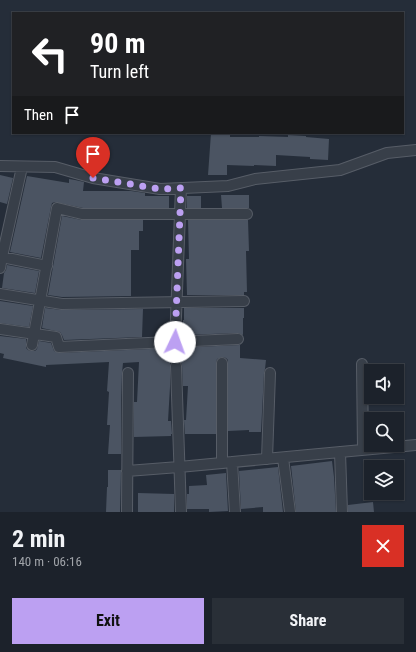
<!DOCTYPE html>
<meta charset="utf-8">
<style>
:root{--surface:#1c222b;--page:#292f37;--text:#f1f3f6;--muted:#a0a4a9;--line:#3a3f47;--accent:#bca0f2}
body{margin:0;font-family:"Roboto Condensed",sans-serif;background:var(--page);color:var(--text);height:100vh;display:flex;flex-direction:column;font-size:15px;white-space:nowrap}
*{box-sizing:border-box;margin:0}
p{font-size:13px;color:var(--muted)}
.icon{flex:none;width:22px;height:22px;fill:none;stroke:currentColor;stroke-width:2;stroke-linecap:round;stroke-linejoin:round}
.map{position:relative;height:512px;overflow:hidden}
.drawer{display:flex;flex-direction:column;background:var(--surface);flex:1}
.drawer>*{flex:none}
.hud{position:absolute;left:12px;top:12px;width:392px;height:122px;border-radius:0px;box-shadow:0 1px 3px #0004,0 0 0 1px var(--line);background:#202124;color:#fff;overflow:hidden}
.fabs{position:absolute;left:364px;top:364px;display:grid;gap:8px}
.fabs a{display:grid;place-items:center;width:40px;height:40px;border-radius:0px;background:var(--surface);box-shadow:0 1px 3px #0004,0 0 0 1px var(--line);font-size:20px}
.pin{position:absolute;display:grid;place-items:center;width:34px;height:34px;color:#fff;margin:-41px -17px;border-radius:50% 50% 50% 0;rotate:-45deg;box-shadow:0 0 4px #0007}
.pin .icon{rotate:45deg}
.me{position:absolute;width:44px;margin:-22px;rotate:3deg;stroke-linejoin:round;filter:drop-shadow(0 0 3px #0008)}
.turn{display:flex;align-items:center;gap:14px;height:84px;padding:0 12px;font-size:18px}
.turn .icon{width:52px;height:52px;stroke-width:2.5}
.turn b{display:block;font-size:28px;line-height:34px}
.then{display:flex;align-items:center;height:38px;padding:0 12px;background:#0003;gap:8px;font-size:15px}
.round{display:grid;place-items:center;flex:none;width:42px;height:42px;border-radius:0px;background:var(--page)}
.overview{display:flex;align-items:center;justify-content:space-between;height:68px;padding:0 12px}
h1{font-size:24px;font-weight:700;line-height:30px}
.primary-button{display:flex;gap:8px;margin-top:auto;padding:8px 12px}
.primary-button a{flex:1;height:46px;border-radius:0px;background:var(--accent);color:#111;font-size:16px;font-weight:700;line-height:46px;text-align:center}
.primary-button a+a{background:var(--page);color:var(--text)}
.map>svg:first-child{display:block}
.building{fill:#4b5462}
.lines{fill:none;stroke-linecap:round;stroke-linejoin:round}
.minor-casing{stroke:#575d67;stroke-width:12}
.minor{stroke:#383f49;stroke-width:10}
.route{stroke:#bca0f2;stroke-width:7;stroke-dasharray:0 12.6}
</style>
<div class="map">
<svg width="416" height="512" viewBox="0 0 416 512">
<rect width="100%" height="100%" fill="#252d39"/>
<path class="building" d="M211,133H230V137H259V136L288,137V135L306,136V137L329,139L328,160L310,159V157L276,155V166L254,165V166L227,165V175H208Z
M0,175L13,178L7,204L0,202Z
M27,176L69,183V179L75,180L84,182L83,191H131L145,193V196H169V208H83L55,202L52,203L51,207L41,258L10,252Z
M221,195H249V208H222Z
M187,196H201V208H187Z
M62,216L82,220H143V231H139V250H131V296L62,297L48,295Z
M188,220H248L249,251H246L247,292H244V295H187L186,259H189Z
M7,265L39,271L35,293L2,288L4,273L6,270Z
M0,301L33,306L29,327L0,323Z
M45,308L62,310L143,309L142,337L64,340L62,335L60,332L42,328Z
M244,308V318H243V335L238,333L183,335V320H184V308Z
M0,336L26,339V348L28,350L31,351H35L37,349L39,341L51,343L54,351L59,353L240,345V358L266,360L265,369L264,373L261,432H249V430L228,431V360L226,358L222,357L217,359L216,363V434H185L184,420H186L188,386H183L182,365L181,362L176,360L172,361L170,363V387L168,421H171L172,434H171V436L134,437V402H137L139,362L123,363L122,373L121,401V454H108L110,425H107L109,392L107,391L109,362L46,365V367L3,358L4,354L0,353Z
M332,461L334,477L336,512H296L291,466Z
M278,467L283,512H263V507L241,509L239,471Z
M108,470H121L120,512H106L107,487H108Z
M226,473L228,511L209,512V509H187V494H189V486L207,485L206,475Z
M138,493L174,494V512H138Z
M373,502L374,512H348V505Z"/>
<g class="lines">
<g class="minor-casing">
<path id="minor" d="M0,166L55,167L93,178L160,189L228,186L255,179L340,170L387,153L416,150
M0,257H2L22,167
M0,268L2,257L47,266
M0,294L62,304L244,301
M0,329L56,337L59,347L238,339
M175,342L181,188
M32,345L57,208L82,214H247
M222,363V463
M362,364L363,450
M176,366L181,512
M340,452L342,512
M283,458L290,512
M267,459L270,373
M232,462L235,512
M127,471L179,467L416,445
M127,512L128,373"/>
</g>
<use href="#minor" class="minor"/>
</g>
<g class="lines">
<path class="route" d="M93,178L160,189L181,188L175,342"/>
</g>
</svg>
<div class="fabs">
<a><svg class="icon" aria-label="sound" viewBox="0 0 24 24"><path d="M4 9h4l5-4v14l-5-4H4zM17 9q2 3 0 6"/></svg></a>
<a><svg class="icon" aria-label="search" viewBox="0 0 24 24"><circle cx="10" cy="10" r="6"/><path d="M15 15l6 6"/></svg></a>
<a><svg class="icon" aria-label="layers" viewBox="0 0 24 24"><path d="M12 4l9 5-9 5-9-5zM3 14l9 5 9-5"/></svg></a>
</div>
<div class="pin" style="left:93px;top:178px;background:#d93025"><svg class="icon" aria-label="arrive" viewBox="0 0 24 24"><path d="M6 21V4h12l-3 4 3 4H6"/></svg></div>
<svg class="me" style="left:175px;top:342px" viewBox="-20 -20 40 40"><circle r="19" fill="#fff"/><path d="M0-13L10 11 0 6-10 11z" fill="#bca0f2"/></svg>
<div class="hud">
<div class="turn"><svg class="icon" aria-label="left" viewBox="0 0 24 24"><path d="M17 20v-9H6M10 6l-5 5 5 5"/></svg><div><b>90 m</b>Turn left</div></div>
<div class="then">Then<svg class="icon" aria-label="arrive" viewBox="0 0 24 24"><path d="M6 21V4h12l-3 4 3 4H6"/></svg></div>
</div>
</div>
<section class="drawer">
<div class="overview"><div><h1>2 min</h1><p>140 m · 06:16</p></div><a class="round" style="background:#d93025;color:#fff"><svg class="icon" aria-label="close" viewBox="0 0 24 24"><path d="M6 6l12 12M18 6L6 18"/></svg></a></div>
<div class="primary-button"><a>Exit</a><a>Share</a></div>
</section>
